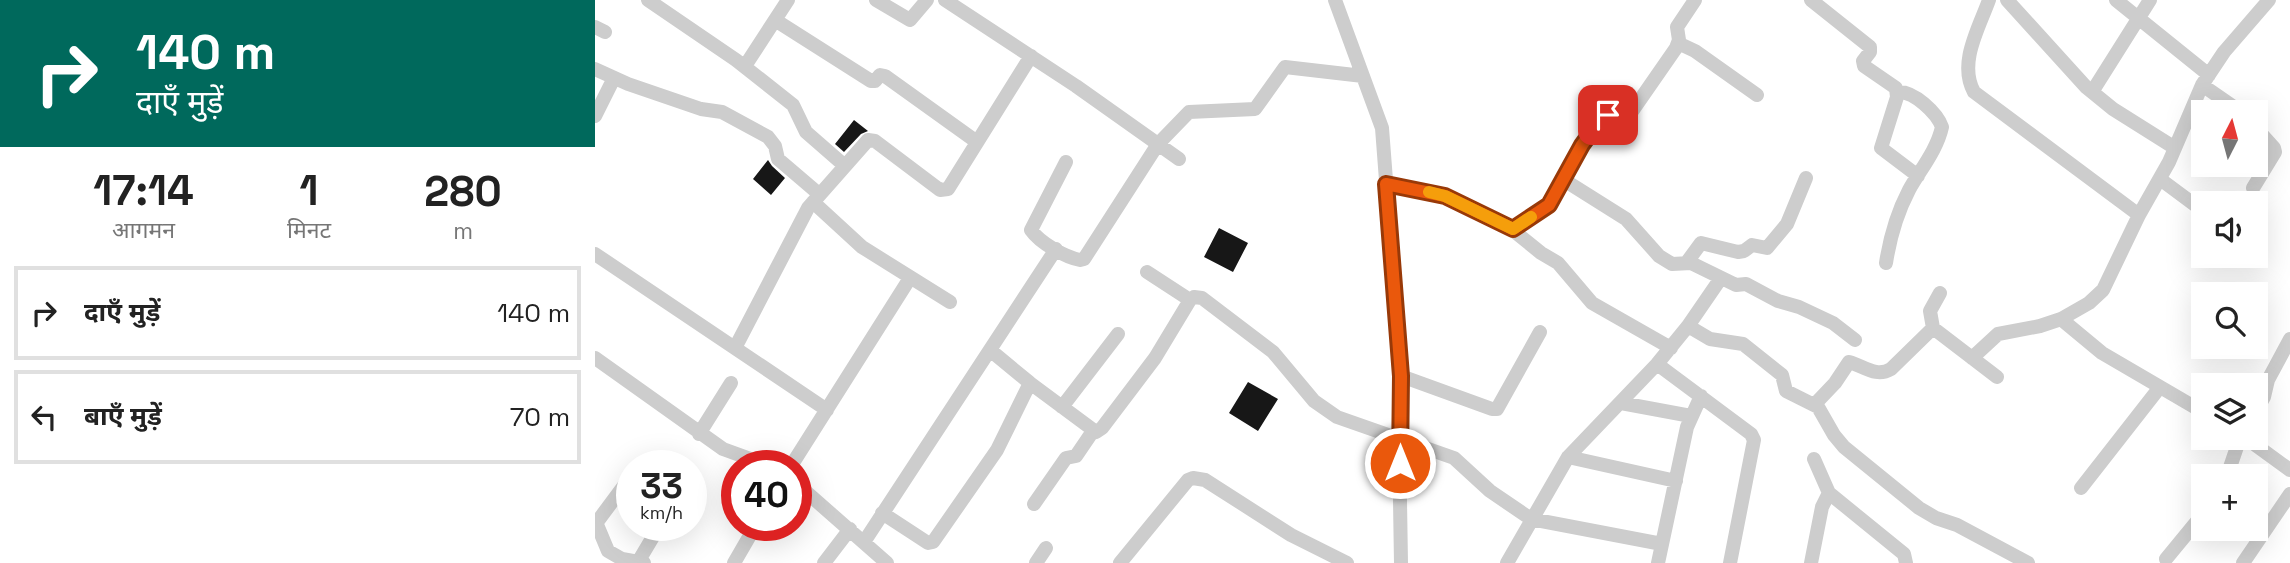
<!DOCTYPE html>
<html lang="hi">
<meta charset="utf-8">
<style>
:root{--surface:#fff;--page:#f2f2f2;--text:#222;--muted:#767676;--line:#e0e0e0}
body{margin:0;font-family:"Space Grotesk","Noto Sans Devanagari",sans-serif;background:var(--page);color:var(--text);height:100vh;display:flex;flex-direction:column;font-size:26px;white-space:nowrap}
*{box-sizing:border-box;margin:0}
p{font-size:23px;color:var(--muted)}
.icon{flex:none;width:38px;height:38px;fill:none;stroke:currentColor;stroke-width:2;stroke-linecap:round;stroke-linejoin:round}
.map{position:relative;flex:1;overflow:hidden}
.details{display:flex;flex-direction:column;background:var(--surface);width:595px}
.details>*{flex:none}
.hud{background:#00695c;color:#fff;overflow:hidden}
.needle{width:46px;rotate:6deg}
.controls{position:absolute;left:1596px;top:100px;display:grid;gap:14px}
.controls a{display:grid;place-items:center;width:77px;height:77px;border-radius:0px;background:var(--surface);box-shadow:0 7px 28px #0002;font-size:35px}
.speed{position:absolute;left:21px;top:450px;display:flex;gap:14px;font-size:35px;font-weight:700;text-align:center}
.speed>*{display:grid;place-content:center;width:91px;height:91px;border-radius:50%;background:var(--surface);box-shadow:0 7px 28px #0002;line-height:1}
.speed small{font-size:18px;font-weight:400}
.speed .limit{border:10px solid #d22;background:#fff;color:#111}
.pin{position:absolute;display:grid;place-items:center;width:60px;height:60px;color:#fff;margin:-30px;border-radius:14px;box-shadow:0 4px 10px #0006}
.me{position:absolute;width:77px;margin:-38px;rotate:0deg;stroke-linejoin:round;filter:drop-shadow(0 0 5px #0008)}
.turn{display:flex;align-items:center;gap:24px;height:147px;padding:0 21px;font-size:32px}
.turn .icon{width:91px;height:91px;stroke-width:2.5}
.turn b{display:block;font-size:49px;line-height:60px}
.eta{display:flex;justify-content:space-evenly;align-items:center;height:119px;text-align:center}
.eta b{font-size:42px;font-weight:600;line-height:49px}
ul{padding:0;list-style:none}
li{display:flex;align-items:center;gap:21px;height:94px;margin:0 14px 10px;padding:0 7px;border:4px solid var(--line);border-radius:0px}
li div{flex:1}
li b{display:block;font-size:26px}
li em{font-style:normal}
main{display:flex;flex:1;min-height:0}
.map>svg:first-child{display:block}
.building{fill:#171717}
.lines{fill:none;stroke-linecap:round;stroke-linejoin:round}
.minor{stroke:#cdcdcd;stroke-width:14}
.route-casing{stroke:#983908;stroke-width:18}
.route{stroke:#ea580c;stroke-width:12}
.slow{stroke:#f59e0b;stroke-width:12}
</style>
<main>
<section class="details">
<div class="hud">
<div class="turn"><svg class="icon" aria-label="right" viewBox="0 0 24 24"><path d="M7 20v-9h11M14 6l5 5-5 5"/></svg><div><b>140 m</b>दाएँ मुड़ें</div></div>
</div>
<div class="eta">
<div><b>17:14</b><p>आगमन</p></div>
<div><b>1</b><p>मिनट</p></div>
<div><b>280</b><p>m</p></div>
</div>
<ul>
<li><svg class="icon" aria-label="right" viewBox="0 0 24 24"><path d="M7 20v-9h11M14 6l5 5-5 5"/></svg><div><b>दाएँ मुड़ें</b></div><em>140 m</em></li>
<li><svg class="icon" aria-label="left" viewBox="0 0 24 24"><path d="M17 20v-9H6M10 6l-5 5 5 5"/></svg><div><b>बाएँ मुड़ें</b></div><em>70 m</em></li>
</ul>
</section>
<div class="map">
<svg width="1695" height="563" viewBox="0 0 1695 563">
<rect width="100%" height="100%" fill="#fff"/>
<path class="building" d="M259,120L273,131L266,134L249,152L240,144Z
M173,160L177,166L190,178L176,195L158,179Z
M624,228L653,243L638,272L609,257Z
M653,382L683,399L663,431L634,413Z"/>
<g class="lines">
<path class="minor" d="M53,0L141,60L198,105L211,132L250,166
M281,0L315,20L332,0
M350,0L481,86L584,159
M740,0L787,128L806,376L804,439L806,563
M1216,0L1275,47V52L1268,61L1269,66L1301,88L1302,97L1286,148L1323,176
M1394,0C1384,28 1363,63 1379,92L1544,215
M1412,0L1491,87L1518,109L1580,148
M1521,0L1614,75
M180,20L276,81H280L285,75L290,76L382,142
M0,27L10,32
M1083,43L1100,51L1162,95
M150,66L193,0
M0,69L33,84L106,109L127,112L173,137L180,146L183,159L224,194
M1607,85L1646,112
M1497,92L1555,0
M0,116L19,78
M471,162L436,230C445,243 470,257 485,260L489,259L563,144L594,112L660,109L690,67L768,76
M1565,179L1608,211
M969,180L1031,219L1064,256L1077,264L1096,263L1141,285L1151,284L1183,301L1204,307L1238,323L1260,340
M791,184L850,196L909,223L946,253L963,263L997,303L1076,348
M1658,188L1680,152L1679,148L1661,128
M218,202L267,247L355,302
M917,229L954,205L987,145L1009,115H1013L1027,122L1031,120L1081,48L1084,40L1082,27L1100,0
M0,254L232,410
M1092,262L1106,243L1143,252L1149,251L1157,245L1172,248L1192,224L1211,178
M1291,263C1295,237 1302,213 1314,190C1325,170 1342,150 1347,127C1342,113 1319,91 1303,92
M552,272L595,300
M1345,293L1335,311L1338,328L1402,377
M1466,319L1507,353L1608,412
M1093,326L1115,339L1148,344L1187,375L1191,391L1223,407L1239,435L1249,447L1324,508L1341,518L1362,525L1433,563
M140,348L213,208L273,140L280,141L345,190L353,189L436,56
M395,350L435,383L501,432L507,428L560,358L595,300L599,297L607,298L678,352L719,401L742,417L859,458L895,491L936,519L1067,544
M0,358L128,449L175,466
M1377,358L1403,334L1445,326L1466,319L1494,303L1508,290L1544,215L1574,162L1607,85L1629,52L1674,0
M1062,364L1156,434L1159,440L1135,563
M806,376L897,409H902L945,332
M1026,403L1096,416
M1220,404L1240,383L1254,362C1269,366 1281,378 1296,369L1338,328
M467,407L523,334
M1661,411L1669,397L1673,380L1695,339
M104,434L136,383
M1651,438L1695,470
M973,457L1081,481
M1219,459L1234,493L1309,554L1311,563
M196,466L315,278
M1632,476L1645,438
M201,483L292,563
M1486,488L1565,387
M439,504L471,458L481,456L498,431
M287,513L333,543L338,542L402,450L435,383
M0,520L13,551L27,559L49,563
M2,522L37,475
M269,542L461,249
M1571,559L1608,514
M43,562L65,525
M139,563L161,525
M229,563L255,529
M441,563L451,548
M525,563L593,480L598,478L610,480L696,535L752,563
M912,563L973,457L1062,364L1093,326L1126,278
M1063,563L1092,427L1106,396
M1216,563L1227,507L1234,493
M1648,563L1695,494"/>
</g>
<g class="lines">
<g class="route-casing">
<path id="route" d="M805,463L806,376L791,184L850,196L918,229L954,205L987,145L1009,115H1013"/>
</g>
<use href="#route" class="route"/>
<path class="slow" d="M834,192L850,196L918,229L936,217"/>
</g>
</svg>
<div class="controls">
<a><svg class="needle" viewBox="-14 -14 28 28"><path d="M0-13l5 13h-10z" fill="#e53935"/><path d="M0 13l5-13h-10z" fill="#767676"/></svg></a>
<a><svg class="icon" aria-label="sound" viewBox="0 0 24 24"><path d="M4 9h4l5-4v14l-5-4H4zM17 9q2 3 0 6"/></svg></a>
<a><svg class="icon" aria-label="search" viewBox="0 0 24 24"><circle cx="10" cy="10" r="6"/><path d="M15 15l6 6"/></svg></a>
<a><svg class="icon" aria-label="layers" viewBox="0 0 24 24"><path d="M12 4l9 5-9 5-9-5zM3 14l9 5 9-5"/></svg></a>
<a>+</a>
</div>
<div class="speed"><div>33<small>km/h</small></div><div class="limit">40</div></div>
<div class="pin" style="left:1013px;top:115px;background:#d93025"><svg class="icon" aria-label="arrive" viewBox="0 0 24 24"><path d="M6 21V4h12l-3 4 3 4H6"/></svg></div>
<svg class="me" style="left:805px;top:463px" viewBox="-20 -20 40 40"><circle r="17" fill="#ea580c" stroke="#fff" stroke-width="3"/><path d="M0-11L8 9 0 5-8 9z" fill="#fff"/></svg>
</div>
</main>
